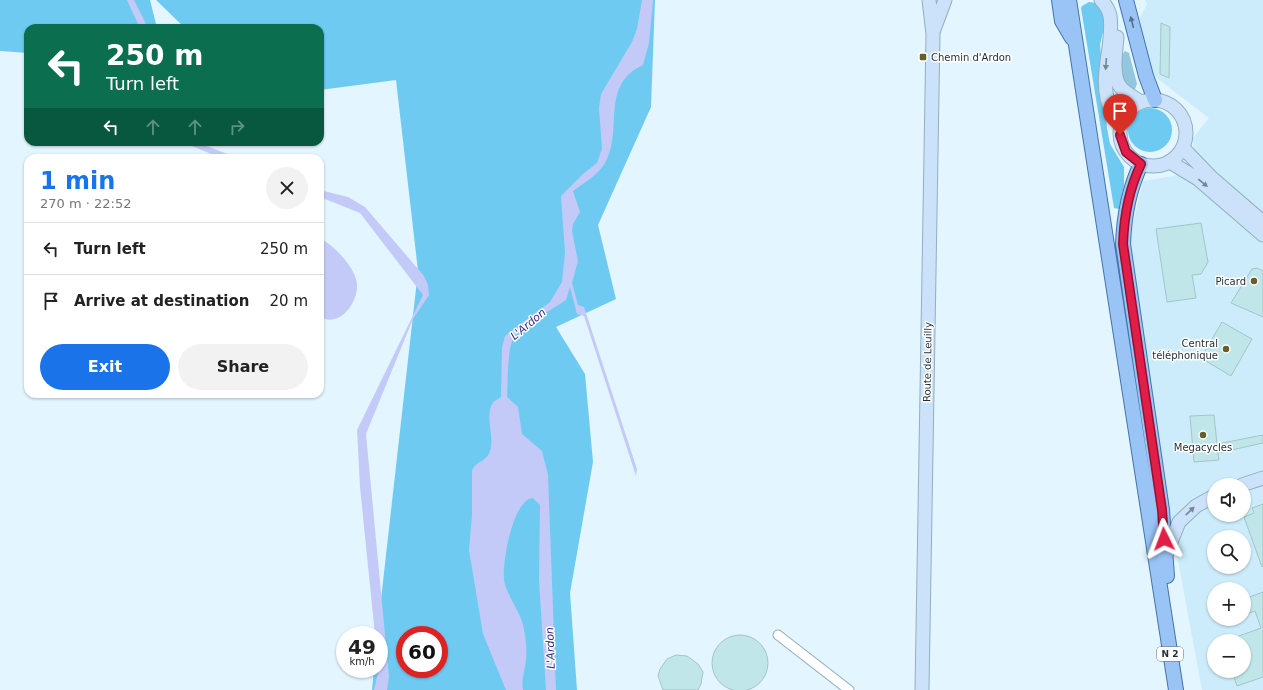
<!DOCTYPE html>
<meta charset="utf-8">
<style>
:root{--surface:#fff;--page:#f2f2f2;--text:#222;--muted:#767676;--line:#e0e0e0;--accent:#1a73e8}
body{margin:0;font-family:"DejaVu Sans",sans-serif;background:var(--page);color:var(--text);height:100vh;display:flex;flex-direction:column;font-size:15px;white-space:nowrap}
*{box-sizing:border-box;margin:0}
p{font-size:13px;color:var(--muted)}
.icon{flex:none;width:22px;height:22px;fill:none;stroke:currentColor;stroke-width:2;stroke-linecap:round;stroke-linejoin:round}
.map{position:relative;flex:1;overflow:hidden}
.drawer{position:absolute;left:24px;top:154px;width:300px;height:244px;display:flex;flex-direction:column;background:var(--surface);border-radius:12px;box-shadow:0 1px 3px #0004}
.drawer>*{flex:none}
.top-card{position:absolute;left:24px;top:24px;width:300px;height:122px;border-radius:12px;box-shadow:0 1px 3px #0004;background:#0b6e4f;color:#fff;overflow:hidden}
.fabs{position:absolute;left:1207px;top:478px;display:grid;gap:8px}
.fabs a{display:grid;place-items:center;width:44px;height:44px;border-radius:50%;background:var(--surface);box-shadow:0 1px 3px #0004;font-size:20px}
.speed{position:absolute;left:336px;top:626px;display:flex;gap:8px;font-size:20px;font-weight:700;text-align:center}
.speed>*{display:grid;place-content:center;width:52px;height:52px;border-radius:50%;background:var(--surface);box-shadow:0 1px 3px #0004;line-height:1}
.speed small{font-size:10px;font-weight:400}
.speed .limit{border:6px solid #d22;background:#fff;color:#111}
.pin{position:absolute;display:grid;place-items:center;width:34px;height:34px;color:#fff;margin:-41px -17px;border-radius:50% 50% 50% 0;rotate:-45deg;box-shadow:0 0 4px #0007}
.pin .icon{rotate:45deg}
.me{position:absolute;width:44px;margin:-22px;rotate:357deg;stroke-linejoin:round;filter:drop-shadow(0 0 3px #0008)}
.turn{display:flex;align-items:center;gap:14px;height:84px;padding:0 16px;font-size:18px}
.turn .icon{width:52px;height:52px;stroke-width:2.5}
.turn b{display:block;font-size:28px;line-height:34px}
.lanes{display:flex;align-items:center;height:38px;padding:0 16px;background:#0003;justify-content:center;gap:20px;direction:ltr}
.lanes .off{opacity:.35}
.round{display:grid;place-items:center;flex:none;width:42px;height:42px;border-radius:21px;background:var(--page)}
.head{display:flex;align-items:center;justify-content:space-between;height:68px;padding:0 16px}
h1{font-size:24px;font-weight:800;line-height:30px;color:var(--accent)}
.primary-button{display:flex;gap:8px;margin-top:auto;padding:8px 16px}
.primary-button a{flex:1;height:46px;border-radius:24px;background:var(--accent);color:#fff;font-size:16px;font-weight:800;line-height:46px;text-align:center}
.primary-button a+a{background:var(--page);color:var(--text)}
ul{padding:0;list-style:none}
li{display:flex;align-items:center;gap:12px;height:52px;padding:0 16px;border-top:1px solid var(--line)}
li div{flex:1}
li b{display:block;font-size:15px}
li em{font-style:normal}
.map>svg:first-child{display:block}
.built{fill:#ccecfb;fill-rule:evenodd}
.green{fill:#93c7e0}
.forest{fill:#6fcaf2;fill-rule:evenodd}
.water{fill:#c4caf7}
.building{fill:#c1e6e9;stroke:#a1c6c9}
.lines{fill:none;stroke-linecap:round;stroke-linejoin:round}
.minor-casing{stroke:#91b0be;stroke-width:11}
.secondary-casing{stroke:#91b0be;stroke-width:15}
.primary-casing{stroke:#4375ac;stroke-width:16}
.minor{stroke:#fff;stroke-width:9}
.secondary{stroke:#cce1fa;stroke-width:13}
.primary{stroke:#9ac4f5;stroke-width:14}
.oneway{fill:#567089}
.oneway2{fill:#768696}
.route-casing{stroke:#92132f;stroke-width:10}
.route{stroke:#e11d48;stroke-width:7}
.poi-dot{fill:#655f2b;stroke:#fff;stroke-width:1.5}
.labels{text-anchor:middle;stroke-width:3;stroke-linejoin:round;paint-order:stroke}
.shield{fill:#fff;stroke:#626b6f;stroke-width:1}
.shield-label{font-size:9px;font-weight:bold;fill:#1f2c31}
.poi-label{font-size:10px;fill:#1f2c31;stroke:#fff;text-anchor:end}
.street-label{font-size:10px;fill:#1f2c31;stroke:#fff}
.water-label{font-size:11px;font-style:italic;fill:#312d7f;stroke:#fff}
</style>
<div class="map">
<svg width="1263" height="690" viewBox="0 0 1263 690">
<rect width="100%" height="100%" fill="#e3f5ff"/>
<path class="built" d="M1145,0H1263V690H1202L1171,523L1139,333L1128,246L1143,181L1185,174L1198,158L1194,153L1193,138L1209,118L1158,79L1149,68L1140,18L1147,4ZM1214,485H1244V515H1214ZM1214,537H1244V567H1214ZM1214,589H1244V619H1214ZM1214,641H1244V671H1214Z"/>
<path class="green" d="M1125,51L1129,53L1137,84L1134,91C1121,85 1121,69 1121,56Z"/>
<path class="forest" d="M0,0H150L157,28H28V53L0,51Z
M156,0H655L651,107L598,225L616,299L556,327L585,374L593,462L570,593L577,690H372L374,669H379V635H377L418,271L396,80L320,90V28H185ZM405,635H439V669H405Z
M1089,2L1096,3L1106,19L1100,45L1107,128L1110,144L1124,167V185L1119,209L1114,208L1113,202L1081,8L1082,6Z
M1128 130a22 22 0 1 1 44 0a22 22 0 1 1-44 0Z"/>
<path class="water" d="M127,0H134L148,28H140Z
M642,0H653L649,43L643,65C599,85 624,131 605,163C598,175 585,182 573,191L580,212L573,224L572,231L578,261L572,283L578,305L584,307L635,463L637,469L636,476L584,316L577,314L570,287L566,300C551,311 519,325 512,341C507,356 508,381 507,397L518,407L522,434L542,451L548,475L556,690H546L539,580L540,505L533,498C513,499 502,562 504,579C505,594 522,612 524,630C526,639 527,650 526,660C525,671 521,679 523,690H506L483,634L469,550L472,515V471C475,461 487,462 490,451C495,435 484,418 493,402L501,397L502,348L505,336L550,302L562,282L565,253L561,196L583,174L597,163L602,149L599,108L601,94L632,42L637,29Z
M182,142H197L237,158H221Z
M320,190L348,197L365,207L424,276L428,285L429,295L413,319L366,434L389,677L387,690H374L379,669V635H375L360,487L357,430L423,295L360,213L320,197Z
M320,238C334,246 351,263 356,279C362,298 341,329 320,317Z"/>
<path class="building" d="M1161,23L1170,27L1169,78L1160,74Z
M1201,223L1208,262L1201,274L1192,275L1196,298L1167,302L1156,229Z
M1257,268L1263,271V317L1231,303L1252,269Z
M1222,322L1252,339L1231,376L1201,358Z
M1214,415L1217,444L1263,435V443L1218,453L1219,460L1194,462L1190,416Z
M1263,504V566L1262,567L1244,517L1254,513L1252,508Z
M1263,592V677L1237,686L1232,671H1244V641L1228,640L1261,628L1255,611L1244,615V599Z
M712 663a28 28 0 1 1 56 0a28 28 0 1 1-56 0Z
M676,655L687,656L698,664L703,672L701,684L698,690H663L658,676L660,669L667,659Z"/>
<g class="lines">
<g class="minor-casing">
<path id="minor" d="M778,635L849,690"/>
</g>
<g class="secondary-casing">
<path id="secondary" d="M1101,0C1105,4 1109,11 1110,16C1114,42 1101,70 1107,98C1109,109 1115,117 1121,126
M933,32L945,0
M1117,37C1116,51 1112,72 1119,85C1124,93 1134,97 1141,102
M1120 133a33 33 0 1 1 66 0a33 33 0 1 1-66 0Z
M1183,148L1212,178L1263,222
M1170,162L1198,179L1263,235
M1242,485L1263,478
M1165,557L1179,522L1196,506L1214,496
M922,690L933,34L929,0"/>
</g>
<g class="primary-casing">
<path id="primary" d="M1059,0L1062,21L1072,38
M1069,0L1176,690
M1126,0L1146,76L1155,100
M1141,164C1129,189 1124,216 1123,244L1162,510L1167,576"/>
</g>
<use href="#minor" class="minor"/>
<use href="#secondary" class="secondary"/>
<use href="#primary" class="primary"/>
</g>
<defs><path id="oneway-solid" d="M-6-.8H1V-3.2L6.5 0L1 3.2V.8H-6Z"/></defs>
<use class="oneway" href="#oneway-solid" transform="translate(1132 22) rotate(-104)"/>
<g class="oneway2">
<use href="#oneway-solid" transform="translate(1106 64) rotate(94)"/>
<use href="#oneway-solid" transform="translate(1203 183) rotate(39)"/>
<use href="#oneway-solid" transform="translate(1190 511) rotate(-43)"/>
</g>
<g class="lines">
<g class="route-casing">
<path id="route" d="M1120,135L1126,152L1141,164C1129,189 1124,216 1123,244L1162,510L1164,539"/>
</g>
<use href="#route" class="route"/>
</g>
<g class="poi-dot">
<rect x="919" y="53" width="8" height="8" rx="2"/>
<circle cx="1254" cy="281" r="4"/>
<circle cx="1226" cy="349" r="4"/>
<circle cx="1203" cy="435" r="4"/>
</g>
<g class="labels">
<rect class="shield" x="1157" y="647" width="26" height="14" rx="3"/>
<g class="shield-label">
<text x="1170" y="657">N 2</text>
</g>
<g class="poi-label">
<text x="931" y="61" text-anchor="start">Chemin d'Ardon</text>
<text x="1246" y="285">Picard</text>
<text x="1218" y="347">Central<tspan x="1218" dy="12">téléphonique</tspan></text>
<text x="1203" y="451" text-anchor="middle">Megacycles</text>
</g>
<g class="street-label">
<text transform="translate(927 362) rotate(-89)" y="4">Route de Leuilly</text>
</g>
<g class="water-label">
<text transform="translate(528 324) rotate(-40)" y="4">L'Ardon</text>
<text transform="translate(550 648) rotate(-92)" y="4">L'Ardon</text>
</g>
</g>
</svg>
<div class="fabs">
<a><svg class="icon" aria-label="sound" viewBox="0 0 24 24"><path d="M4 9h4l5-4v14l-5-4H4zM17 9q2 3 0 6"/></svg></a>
<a><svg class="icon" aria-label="search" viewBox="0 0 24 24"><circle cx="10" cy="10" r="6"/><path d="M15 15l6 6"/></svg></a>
<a>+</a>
<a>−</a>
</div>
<div class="speed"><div>49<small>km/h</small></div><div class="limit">60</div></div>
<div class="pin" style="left:1120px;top:135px;background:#d93025"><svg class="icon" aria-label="arrive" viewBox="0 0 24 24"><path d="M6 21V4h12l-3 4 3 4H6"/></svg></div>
<svg class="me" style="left:1164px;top:539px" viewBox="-20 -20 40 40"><path d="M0-17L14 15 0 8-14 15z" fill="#e11d48" stroke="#fff" stroke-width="4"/></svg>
<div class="top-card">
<div class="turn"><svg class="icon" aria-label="left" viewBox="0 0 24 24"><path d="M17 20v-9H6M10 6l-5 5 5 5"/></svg><div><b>250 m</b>Turn left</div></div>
<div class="lanes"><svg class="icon" aria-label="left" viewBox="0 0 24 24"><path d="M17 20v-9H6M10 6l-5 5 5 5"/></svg><svg class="icon off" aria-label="ahead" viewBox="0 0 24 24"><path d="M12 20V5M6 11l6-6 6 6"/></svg><svg class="icon off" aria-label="ahead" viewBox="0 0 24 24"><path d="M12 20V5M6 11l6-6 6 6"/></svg><svg class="icon off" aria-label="right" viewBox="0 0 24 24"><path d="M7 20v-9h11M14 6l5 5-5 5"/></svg></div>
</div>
<section class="drawer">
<div class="head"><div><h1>1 min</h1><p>270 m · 22:52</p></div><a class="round"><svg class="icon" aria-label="close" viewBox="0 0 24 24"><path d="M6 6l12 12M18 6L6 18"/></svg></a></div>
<ul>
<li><svg class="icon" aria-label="left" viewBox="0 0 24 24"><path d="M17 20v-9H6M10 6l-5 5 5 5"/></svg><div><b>Turn left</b></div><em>250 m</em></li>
<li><svg class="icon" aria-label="arrive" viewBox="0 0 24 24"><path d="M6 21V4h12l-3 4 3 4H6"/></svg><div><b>Arrive at destination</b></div><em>20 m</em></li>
</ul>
<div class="primary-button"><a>Exit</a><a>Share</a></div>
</section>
</div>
